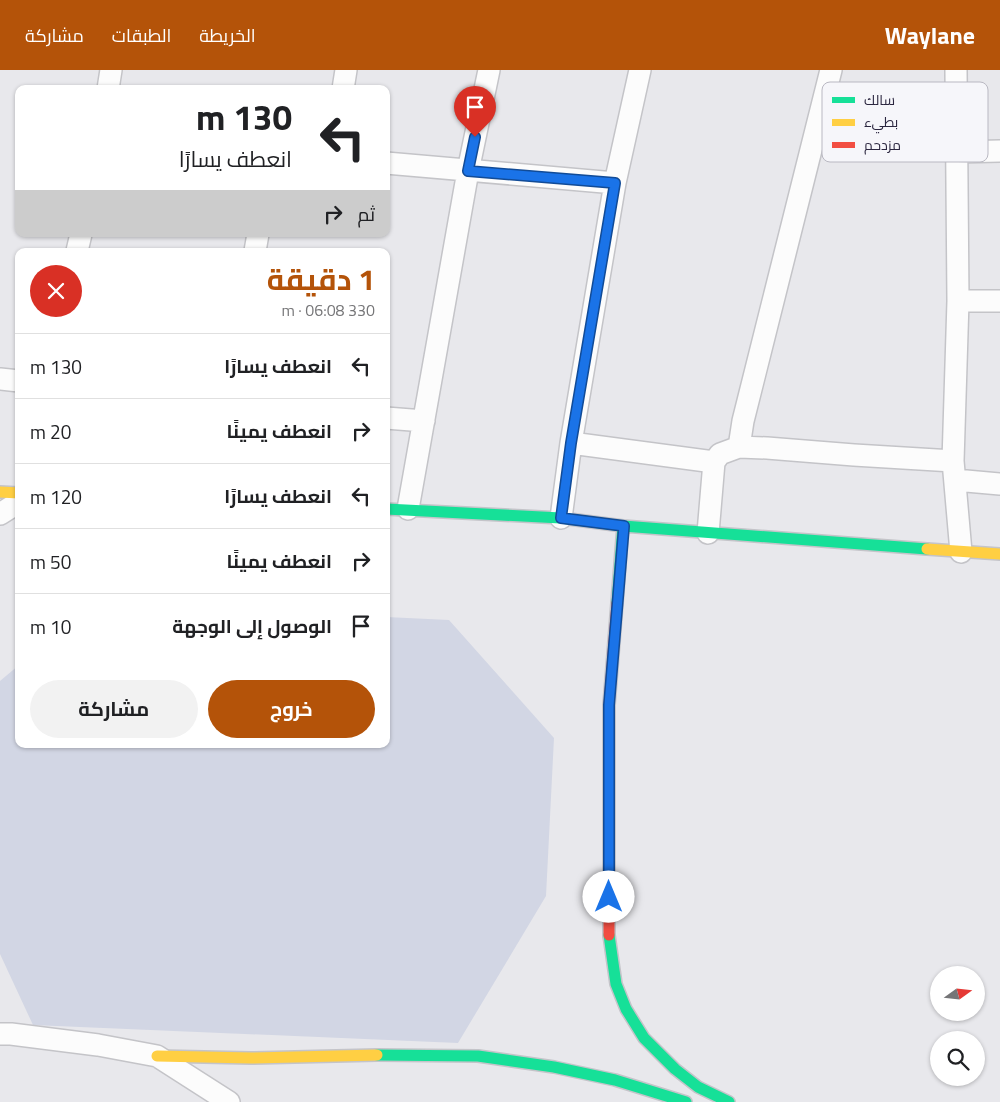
<!DOCTYPE html>
<html lang="ar">
<meta charset="utf-8">
<style>
:root{--surface:#fff;--page:#f2f2f2;--text:#202124;--muted:#757577;--line:#e0e0e0;--accent:#b45309}
body{margin:0;font-family:"Titillium Web",Cairo,sans-serif;background:var(--page);color:var(--text);direction:rtl;height:100vh;display:flex;flex-direction:column;font-size:19px;white-space:nowrap}
*{box-sizing:border-box;margin:0}
p{font-size:16px;color:var(--muted)}
.icon{flex:none;width:28px;height:28px;fill:none;stroke:currentColor;stroke-width:2;stroke-linecap:round;stroke-linejoin:round}
.map{position:relative;flex:1;overflow:hidden;direction:ltr}
.panel{position:absolute;left:15px;top:178px;width:375px;height:500px;display:flex;flex-direction:column;background:var(--surface);border-radius:10px;box-shadow:0 1px 4px #0004;direction:rtl}
.panel>*{flex:none}
.top-card{position:absolute;left:15px;top:15px;width:375px;height:152px;border-radius:10px;box-shadow:0 1px 4px #0004;direction:rtl;background:#fff;color:var(--text);overflow:hidden}
.needle{width:32px;rotate:75deg}
.buttons{position:absolute;left:930px;top:896px;display:grid;gap:10px}
.buttons a{display:grid;place-items:center;width:55px;height:55px;border-radius:50%;background:var(--surface);box-shadow:0 1px 4px #0004;font-size:25px}
.pin{position:absolute;display:grid;place-items:center;width:42px;height:42px;color:#fff;margin:-51px -21px;border-radius:50% 50% 50% 0;rotate:-45deg;box-shadow:0 0 5px #0007}
.pin .icon{rotate:45deg}
.me{position:absolute;width:55px;margin:-28px;rotate:0deg;stroke-linejoin:round;filter:drop-shadow(0 0 4px #0008)}
.turn{display:flex;align-items:center;gap:18px;height:105px;padding:0 15px;font-size:22px}
.turn .icon{width:65px;height:65px;stroke-width:2.5}
.turn b{display:block;font-size:35px;line-height:42px}
.then{display:flex;align-items:center;height:48px;padding:0 15px;background:#0003;gap:10px;font-size:19px}
.round{display:grid;place-items:center;flex:none;width:52px;height:52px;border-radius:26px;background:var(--page)}
.head{display:flex;align-items:center;justify-content:space-between;height:85px;padding:0 15px}
h1{font-size:30px;font-weight:700;line-height:38px;color:var(--accent)}
.primary-button{display:flex;gap:10px;margin-top:auto;padding:10px 15px}
.primary-button a{flex:1;height:58px;border-radius:30px;background:var(--accent);color:#fff;font-size:20px;font-weight:700;line-height:58px;text-align:center}
.primary-button a+a{background:var(--page);color:var(--text)}
ul{padding:0;list-style:none}
li{display:flex;align-items:center;gap:15px;height:65px;padding:0 15px;border-top:1px solid var(--line)}
li div{flex:1}
li b{display:block;font-size:19px}
li em{font-style:normal}
header{display:flex;align-items:center;gap:30px;box-sizing:border-box;height:70px;padding:0 25px;background:var(--accent);color:#fff}
header strong{font-size:24px}
nav{display:flex;gap:28px;margin-inline-start:auto;font-size:18px}
.map>svg:first-child{display:block}
.green{fill:#d2d6e4}
.lines{fill:none;stroke-linecap:round;stroke-linejoin:round}
.street-casing{stroke:#c4c4c8;stroke-width:24}
.fast-casing{stroke:#c4c4c9;stroke-width:14}
.slow-casing{stroke:#c4c4c9;stroke-width:14}
.jam-casing{stroke:#c4c4c9;stroke-width:14}
.street{stroke:#fcfcfc;stroke-width:21}
.fast{stroke:#16e098;stroke-width:11}
.slow{stroke:#ffcf43;stroke-width:11}
.jam{stroke:#f24e42;stroke-width:11}
.route-casing{stroke:#114b97;stroke-width:12}
.route{stroke:#1a73e8;stroke-width:9}
.key{fill:#f6f6fa;stroke:#b9b8c2;stroke-width:1}
.key-label{font-size:14px;fill:#2b263f}
</style>
<header>
<strong>Waylane</strong>
<nav><a>الخريطة</a><a>الطبقات</a><a>مشاركة</a></nav>
</header>
<div class="map">
<svg width="1000" height="1032" viewBox="0 0 1000 1032">
<rect width="100%" height="100%" fill="#e8e8ec"/>
<path class="green" d="M386,547L449,550L554,668L546,826L458,973L33,955L0,884V611L19,595V674H386Z"/>
<g class="lines">
<g class="street-casing">
<path id="street" d="M956,0L958,231L953,391L961,482
M108,19L111,0
M343,19L346,0
M957,82L1000,81
M386,93L615,113
M77,181L81,164
M255,181L258,164
M958,231H1000
M0,309L19,311
M386,348L424,351
M571,373L714,392
M739,377L743,351L831,0
M955,410L1000,414
M408,439L468,101L489,0
M0,444L19,432
M561,448L571,373L615,113L640,0
M708,463L714,392L720,384L739,377L767,378L854,385L953,391
M0,964H11L98,975L157,986L229,1032"/>
</g>
<g class="fast-casing">
<path id="fast" d="M386,439L561,448L623,456L617,533
M623,456L927,479
M609,865L616,914L626,939L644,968L675,999L698,1017L729,1032
M377,985L478,986L554,997L615,1010L686,1032"/>
</g>
<g class="slow-casing">
<path id="slow" d="M0,422L19,423
M927,479L1000,484
M157,986L251,988L377,985"/>
</g>
<g class="jam-casing">
<path id="jam" d="M609,865V635L617,533"/>
</g>
<use href="#street" class="street"/>
<use href="#fast" class="fast"/>
<use href="#slow" class="slow"/>
<use href="#jam" class="jam"/>
</g>
<g class="lines">
<g class="route-casing">
<path id="route" d="M475,67L468,101L615,113L571,373L561,448L624,456L609,635V827"/>
</g>
<use href="#route" class="route"/>
</g>
<rect x="822" y="12" width="166" height="80" rx="8" class="key"/>
<rect x="832" y="27" width="23" height="6" fill="#16e098"/>
<rect x="832" y="49" width="23" height="7" fill="#ffcf43"/>
<rect x="832" y="72" width="23" height="6" fill="#f24e42"/>
<g class="key-label">
<text x="864" y="35">سالك</text>
<text x="864" y="57">بطيء</text>
<text x="864" y="80">مزدحم</text>
</g>
</svg>
<div class="buttons">
<a><svg class="needle" viewBox="-14 -14 28 28"><path d="M0-13l5 13h-10z" fill="#e53935"/><path d="M0 13l5-13h-10z" fill="#757577"/></svg></a>
<a><svg class="icon" aria-label="search" viewBox="0 0 24 24"><circle cx="10" cy="10" r="6"/><path d="M15 15l6 6"/></svg></a>
</div>
<div class="pin" style="left:475px;top:67px;background:#d93025"><svg class="icon" aria-label="arrive" viewBox="0 0 24 24"><path d="M6 21V4h12l-3 4 3 4H6"/></svg></div>
<svg class="me" style="left:609px;top:827px" viewBox="-20 -20 40 40"><circle r="19" fill="#fff"/><path d="M0-13L10 11 0 6-10 11z" fill="#1a73e8"/></svg>
<div class="top-card">
<div class="turn"><svg class="icon" aria-label="left" viewBox="0 0 24 24"><path d="M17 20v-9H6M10 6l-5 5 5 5"/></svg><div><b>130 m</b>انعطف يسارًا</div></div>
<div class="then">ثم<svg class="icon" aria-label="right" viewBox="0 0 24 24"><path d="M7 20v-9h11M14 6l5 5-5 5"/></svg></div>
</div>
<section class="panel">
<div class="head"><div><h1>1 دقيقة</h1><p>330 m · 06:08</p></div><a class="round" style="background:#d93025;color:#fff"><svg class="icon" aria-label="close" viewBox="0 0 24 24"><path d="M6 6l12 12M18 6L6 18"/></svg></a></div>
<ul>
<li><svg class="icon" aria-label="left" viewBox="0 0 24 24"><path d="M17 20v-9H6M10 6l-5 5 5 5"/></svg><div><b>انعطف يسارًا</b></div><em>130 m</em></li>
<li><svg class="icon" aria-label="right" viewBox="0 0 24 24"><path d="M7 20v-9h11M14 6l5 5-5 5"/></svg><div><b>انعطف يمينًا</b></div><em>20 m</em></li>
<li><svg class="icon" aria-label="left" viewBox="0 0 24 24"><path d="M17 20v-9H6M10 6l-5 5 5 5"/></svg><div><b>انعطف يسارًا</b></div><em>120 m</em></li>
<li><svg class="icon" aria-label="right" viewBox="0 0 24 24"><path d="M7 20v-9h11M14 6l5 5-5 5"/></svg><div><b>انعطف يمينًا</b></div><em>50 m</em></li>
<li><svg class="icon" aria-label="arrive" viewBox="0 0 24 24"><path d="M6 21V4h12l-3 4 3 4H6"/></svg><div><b>الوصول إلى الوجهة</b></div><em>10 m</em></li>
</ul>
<div class="primary-button"><a>خروج</a><a>مشاركة</a></div>
</section>
</div>
